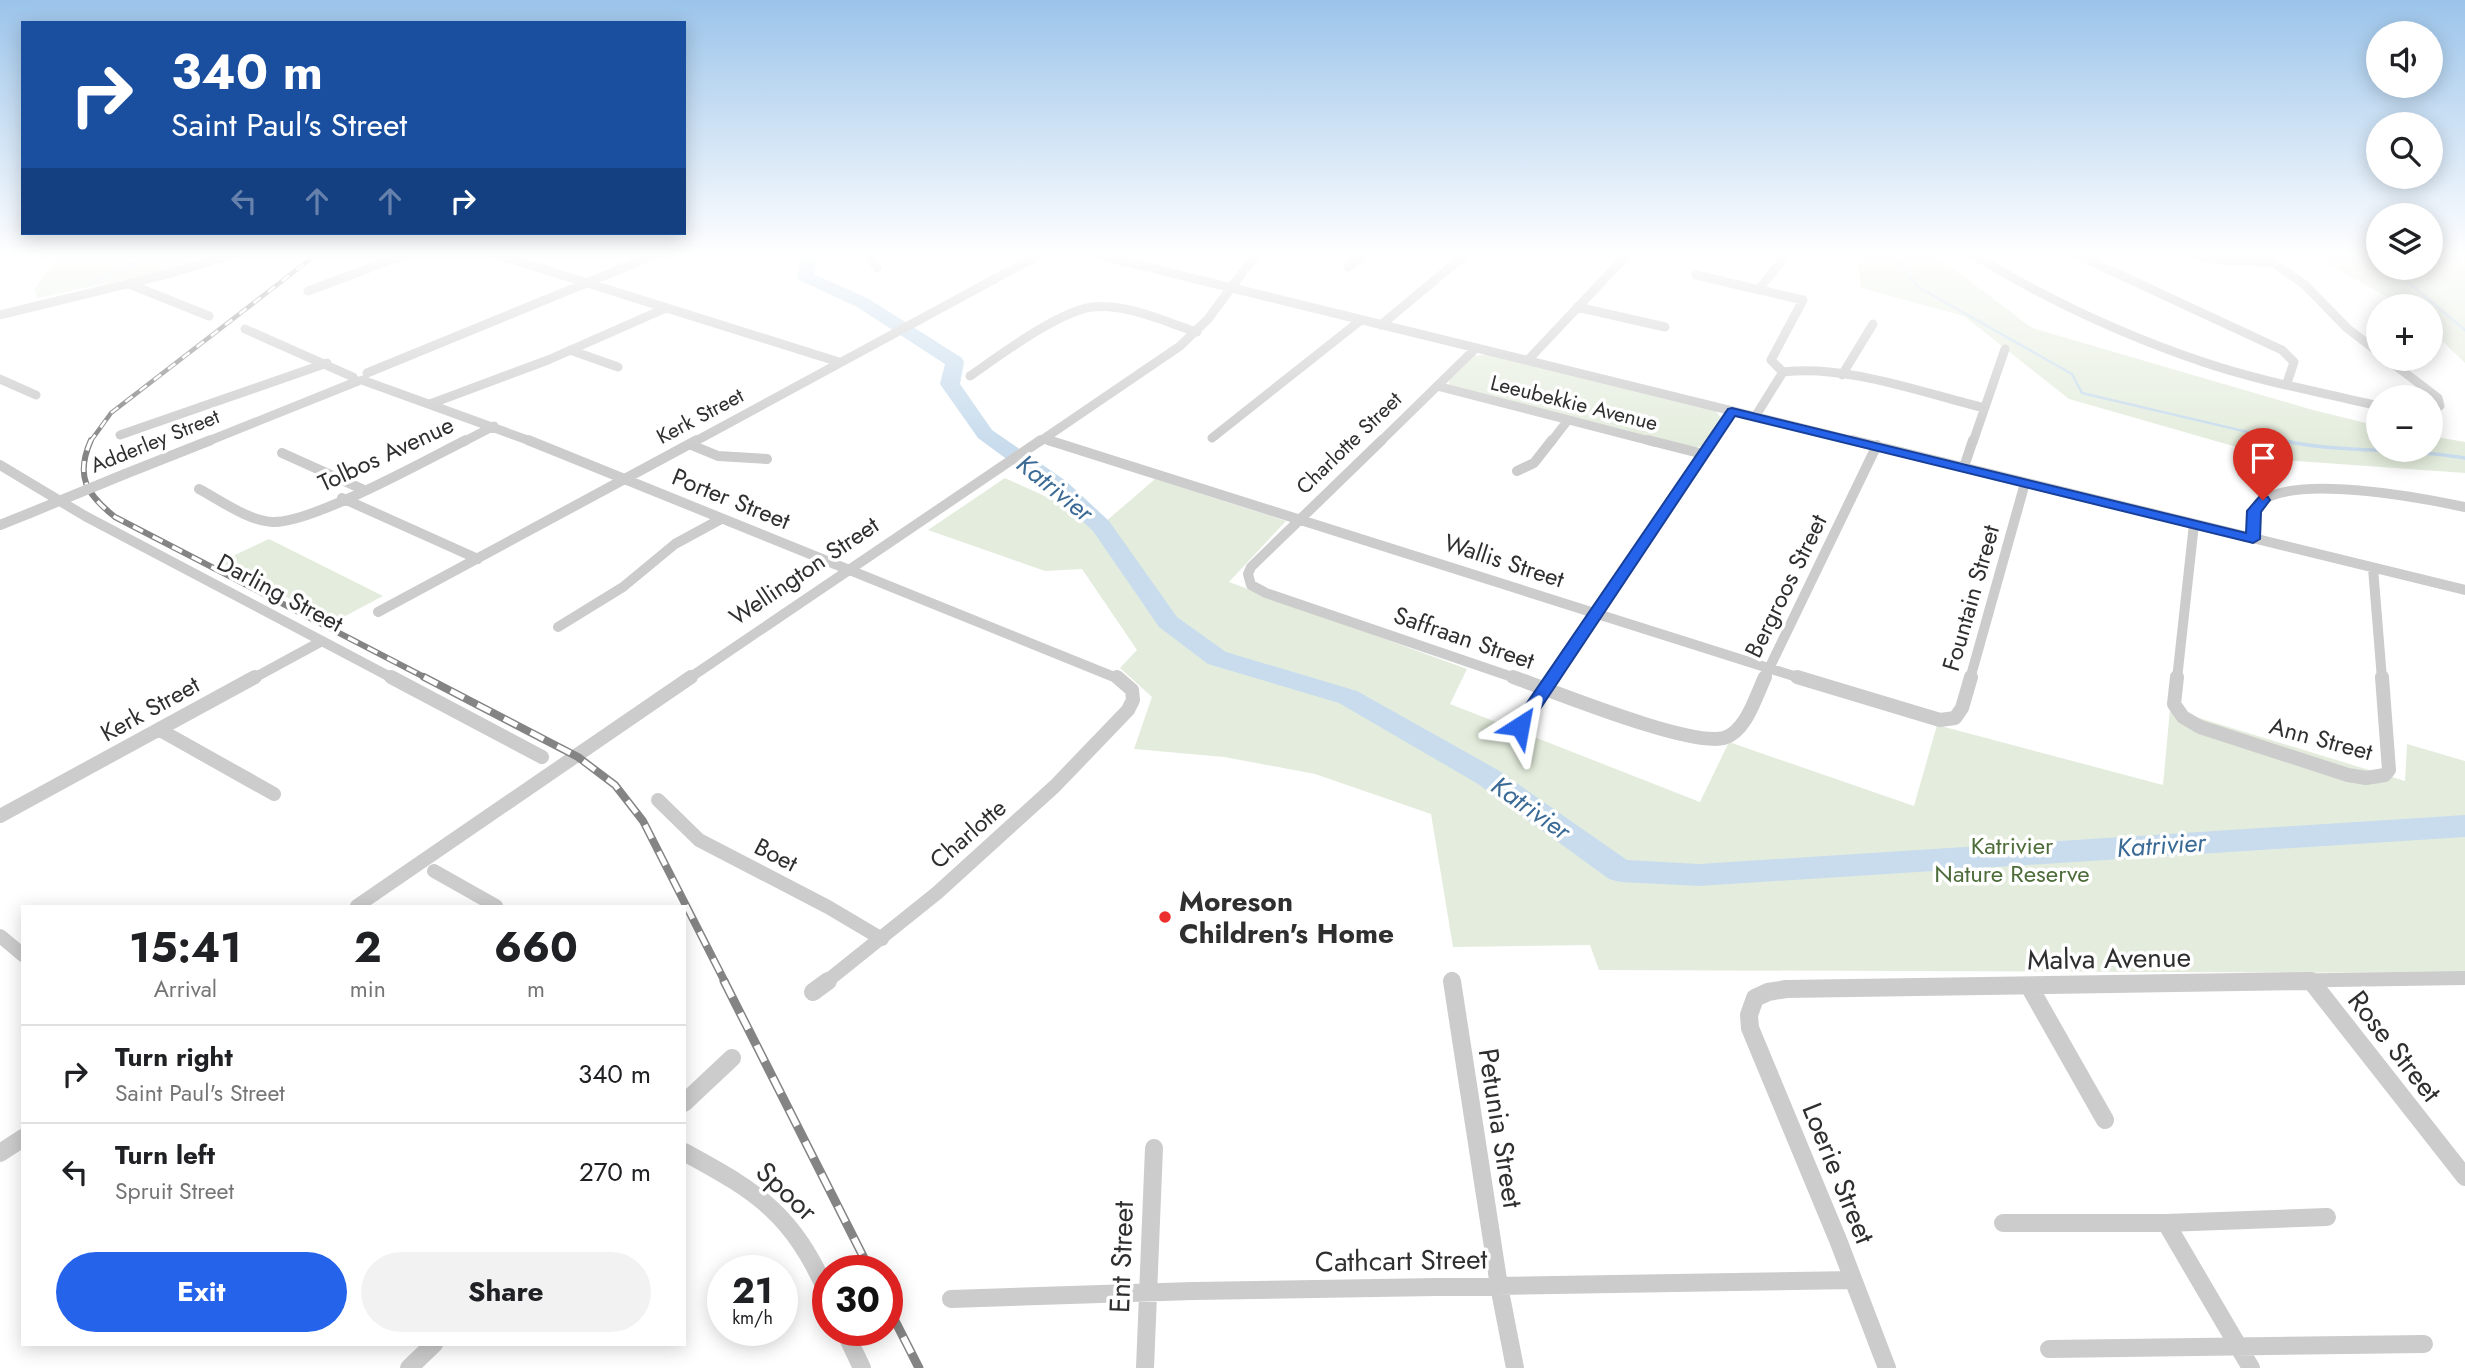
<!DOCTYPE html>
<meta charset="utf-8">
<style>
:root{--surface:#fff;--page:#f2f2f2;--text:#202124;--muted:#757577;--line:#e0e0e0;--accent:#2563eb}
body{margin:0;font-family:Jost,sans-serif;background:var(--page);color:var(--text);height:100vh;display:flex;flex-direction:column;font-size:26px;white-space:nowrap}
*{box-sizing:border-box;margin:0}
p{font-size:23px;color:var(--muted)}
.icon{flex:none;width:38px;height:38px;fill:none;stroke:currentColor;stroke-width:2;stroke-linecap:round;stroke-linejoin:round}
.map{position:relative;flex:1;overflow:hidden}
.sheet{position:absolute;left:21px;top:905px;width:665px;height:441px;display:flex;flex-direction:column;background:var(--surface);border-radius:0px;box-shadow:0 4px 18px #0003}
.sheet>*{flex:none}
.guide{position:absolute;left:21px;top:21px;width:665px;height:214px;border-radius:0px;box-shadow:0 4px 18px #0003;background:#1a4fa0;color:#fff;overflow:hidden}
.tools{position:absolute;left:2366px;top:21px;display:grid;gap:14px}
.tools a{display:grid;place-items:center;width:77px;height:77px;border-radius:50%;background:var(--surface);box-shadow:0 4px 18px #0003;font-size:35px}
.speed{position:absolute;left:707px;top:1255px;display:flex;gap:14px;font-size:35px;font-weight:700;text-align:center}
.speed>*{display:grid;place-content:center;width:91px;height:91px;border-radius:50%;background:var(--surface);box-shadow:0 4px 18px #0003;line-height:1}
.speed small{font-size:18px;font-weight:400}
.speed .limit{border:10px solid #d22;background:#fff;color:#111}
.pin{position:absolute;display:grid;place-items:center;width:60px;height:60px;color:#fff;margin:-72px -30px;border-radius:50% 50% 50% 0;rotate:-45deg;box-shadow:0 0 7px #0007}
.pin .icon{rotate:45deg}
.me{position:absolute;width:77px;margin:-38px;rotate:34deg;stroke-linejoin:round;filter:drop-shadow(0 0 5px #0008)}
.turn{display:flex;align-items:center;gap:24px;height:147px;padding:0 35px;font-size:32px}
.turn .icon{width:91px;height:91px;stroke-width:2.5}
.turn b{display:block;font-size:49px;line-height:60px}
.lanes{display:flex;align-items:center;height:66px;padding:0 35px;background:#0003;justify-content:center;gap:35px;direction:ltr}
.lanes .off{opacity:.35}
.eta{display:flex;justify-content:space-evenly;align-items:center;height:119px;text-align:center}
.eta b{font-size:42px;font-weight:700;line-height:49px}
.cta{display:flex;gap:14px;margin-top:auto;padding:14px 35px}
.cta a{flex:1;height:80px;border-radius:42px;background:var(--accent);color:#fff;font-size:28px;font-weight:700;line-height:80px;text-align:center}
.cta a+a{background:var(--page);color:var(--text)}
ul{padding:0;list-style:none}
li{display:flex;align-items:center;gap:21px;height:98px;padding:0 35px;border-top:2px solid var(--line)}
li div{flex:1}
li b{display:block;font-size:26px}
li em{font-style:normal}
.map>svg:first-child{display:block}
.green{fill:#e4eddd}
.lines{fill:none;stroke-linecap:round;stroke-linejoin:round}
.stream-far1{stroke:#c8dced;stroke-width:2.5}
.stream{stroke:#c8dced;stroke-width:3.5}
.river{fill:#c8dced;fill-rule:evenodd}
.street-far3{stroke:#ccc;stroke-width:9}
.street-far2{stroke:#ccc;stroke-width:10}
.street-far1{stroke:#ccc;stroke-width:14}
.street{stroke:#ccc;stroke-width:18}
.rail-far3-casing{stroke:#848484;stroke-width:4.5}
.rail-far2-casing{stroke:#848484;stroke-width:6}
.rail-far1-casing{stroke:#848484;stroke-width:8}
.rail-casing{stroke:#848484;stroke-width:9}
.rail-far3{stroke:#fff;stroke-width:2.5;stroke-dasharray:9;stroke-linecap:butt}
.rail-far2{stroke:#fff;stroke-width:3.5;stroke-dasharray:11;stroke-linecap:butt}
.rail-far1{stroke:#fff;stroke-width:5;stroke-dasharray:15;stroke-linecap:butt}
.rail{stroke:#fff;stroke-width:6;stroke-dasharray:18;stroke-linecap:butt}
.street-bridge{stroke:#ccc;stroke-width:10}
.route{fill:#2563eb;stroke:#184099;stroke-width:2}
.poi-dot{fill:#ec2e2c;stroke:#fff;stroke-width:2.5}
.labels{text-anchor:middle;stroke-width:7;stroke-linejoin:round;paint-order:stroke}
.far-street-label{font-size:21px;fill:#2f2f2f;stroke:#fff}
.street-label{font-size:24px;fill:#2f2f2f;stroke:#fff}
.park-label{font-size:24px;fill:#4e6d3b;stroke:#fff}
.water-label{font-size:26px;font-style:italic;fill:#3a6a95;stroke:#fff}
.near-poi-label{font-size:28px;font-weight:bold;fill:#2f2f2f;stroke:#fff;text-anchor:start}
.near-street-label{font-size:28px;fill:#2f2f2f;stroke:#fff}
</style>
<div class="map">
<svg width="2465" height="1368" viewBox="0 0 2465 1368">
<rect width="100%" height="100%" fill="#fff"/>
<path class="green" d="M60,254H220L147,275L37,298L34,289Z
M1857,254H1934L2032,328L2313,410L2378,426V450H2431V436L2465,442V473L2282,460L2069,399L1964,316L1861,288Z
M2309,254H2378V268H2431V254H2465V363L2431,330V306H2404Z
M1489,354L1715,410L1721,418L1702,446L1696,448L1449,386V381L1474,356Z
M1005,478L1104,523L1155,479L1286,521L1229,582L1467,669L1450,704L1700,802L1729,742L1914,806L1937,725L2163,785L2170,709L2405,781L2407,744L2465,761V973L1599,970L1590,945L1453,947L1431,814L1315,774L1224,757L1134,749L1152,697L1120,668L1137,650L1082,569L1045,571L928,530Z
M269,539L383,596L334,622L220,562Z"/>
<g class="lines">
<path class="stream-far1" d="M1879,254L1897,260L1918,287L2072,374L2082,393L2290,442
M2375,254L2378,257
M2391,268L2465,330
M88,285L152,254"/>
<path class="stream" d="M2281,440C2342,454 2404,447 2465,458"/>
<path class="river" d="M802,254H818L814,274L869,299L962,358L964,362L960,384L992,430L1066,481L1109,521L1177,617L1226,652L1357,691L1498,770L1627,860L1699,864L2465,815V837L1699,886L1620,882L1609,879L1478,784L1339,703L1208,664L1159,627L1093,531L1050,491L978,438L940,384L945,364L857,307L799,280L797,276Z"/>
<path class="street-far3" d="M495,254L839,362
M869,254L877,268
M1094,254L1859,442
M1972,254C2044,298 2123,335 2203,362C2259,381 2320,392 2378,406
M2075,254L2282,350L2294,362L2287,383
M2191,254L2219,260L2273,262
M2262,254L2305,285L2347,328L2378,352
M1348,267L1366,254
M1696,275L1803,300L1771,360L1783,372
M129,284L209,316
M1760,288L1787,254
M308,291L407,254
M1577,307L1665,327
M0,315L168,274L234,254
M1381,325L1466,254
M245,329L353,377
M570,350L618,367
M2387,359L2438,398L2440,406L2431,410
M1528,360L1628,254
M367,373L657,254
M1842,375L1873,324
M970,376C999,356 1059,311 1092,307C1126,303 1165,322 1197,332
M0,379L36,395
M362,380L533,442
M1437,386L1654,442
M430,404L548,360L666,308
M1755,417L1783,372C1846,364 1923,393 1985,408
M120,435L327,363
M1212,438L1361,320
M1045,439L1053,442
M206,442L358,381
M463,442L494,426
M694,442L1041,254
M1039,442L1180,346L1208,319L1256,254
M1380,442L1476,348
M1551,442L1568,420
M1711,442L1732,411
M1973,442L2005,349"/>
<path class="street-far2" d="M528,440L1119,679
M1048,440L1803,679
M1382,440L1251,567L1248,574L1251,585L1266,593L1518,679
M1648,440L1703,454
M1852,440L2465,590
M689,444L718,456L767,459
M282,453L362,489
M0,465L85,516L394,679
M1964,467L1973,440
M1517,471L1534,463L1552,440
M125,474L211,440
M199,489C220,500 248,521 273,522C313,523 426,460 466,440
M342,498L478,559
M0,525L30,513
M2253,539C2253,528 2250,511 2259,503C2293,473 2422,498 2465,507
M2373,568L2382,679
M378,612L697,440
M558,627L623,587L675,544L721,519
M252,679L322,641
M688,679L1041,440
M1552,679L1713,440
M1764,679L1877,445
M1970,679L2025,483
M2177,679L2194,524"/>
<path class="street-far1" d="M391,677L542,757
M1513,677C1553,691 1689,747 1724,738C1746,732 1756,696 1765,677
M1797,677L1940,720L1955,718L1962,708L1971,677
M2177,677L2174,704L2183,717L2200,727L2348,775L2366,778L2385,775L2389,770L2382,677
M1520,726L1553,677
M160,730L274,794
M658,800L699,840L828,907L882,939
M0,816L255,677
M434,871L496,906
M357,906L691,677
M0,936L23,955
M1452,979V982
M2311,980L2313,982
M826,982L937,893L1055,786L1128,710L1133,700L1132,690L1117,677
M2202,982L2465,978"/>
<path class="street" d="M1452,981L1499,1286L1515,1368
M2311,981L2465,1177
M2029,986L2105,1120
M813,992L828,981
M684,1103L732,1058
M684,1152C760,1193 792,1214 828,1294
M0,1153L23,1138
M2003,1223H2166L2327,1217
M2166,1223L2251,1368
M951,1299L1193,1291L1853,1280
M844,1330L862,1368
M2049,1349L2424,1344
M409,1368L434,1344
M1145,1368L1154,1148
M1887,1368L1838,1240L1750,1028L1749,1015L1755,998L1768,992L1786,989L2310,981"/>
<g class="rail-far3-casing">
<path id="rail-far3" d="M90,442L111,413L317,254"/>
</g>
<g class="rail-far2-casing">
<path id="rail-far2" d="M91,440C75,476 86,494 115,517L428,679"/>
</g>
<g class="rail-far1-casing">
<path id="rail-far1" d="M424,677L578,757L615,785L643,821L725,982"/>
</g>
<g class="rail-casing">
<path id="rail" d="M724,981L870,1270
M887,1305L919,1368"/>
</g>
<use href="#rail-far3" class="rail-far3"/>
<use href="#rail-far2" class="rail-far2"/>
<use href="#rail-far1" class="rail-far1"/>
<use href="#rail" class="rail"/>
<path class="street-bridge" d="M30,513L125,474"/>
</g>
<linearGradient id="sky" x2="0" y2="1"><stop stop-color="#9bc4ea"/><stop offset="0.57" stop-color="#fff"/><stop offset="1" stop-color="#fff" stop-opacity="0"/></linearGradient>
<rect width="2465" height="446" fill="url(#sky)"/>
<path class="route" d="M1732,408L2246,533L2247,511L2259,497H2268L2270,500L2261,512L2260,539L2253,543L1735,416L1526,730H1514L1512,726L1514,722L1728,409Z"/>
<circle class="poi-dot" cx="1165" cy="917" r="7"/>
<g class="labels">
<g class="far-street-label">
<text transform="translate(1574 403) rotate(14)" y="7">Leeubekkie Avenue</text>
<text transform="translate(700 416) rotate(-28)" y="7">Kerk Street</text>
<text transform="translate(155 441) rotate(-22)" y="7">Adderley Street</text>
<text transform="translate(1349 443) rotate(-44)" y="7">Charlotte Street</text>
</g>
<g class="street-label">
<text transform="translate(386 454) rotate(-25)" y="8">Tolbos Avenue</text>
<text transform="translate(731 499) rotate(22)" y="8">Porter Street</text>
<text transform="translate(1504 561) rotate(18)" y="8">Wallis Street</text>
<text transform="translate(804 571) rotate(-34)" y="8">Wellington Street</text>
<text transform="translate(1786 586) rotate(-64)" y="8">Bergroos Street</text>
<text transform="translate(280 593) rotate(28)" y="8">Darling Street</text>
<text transform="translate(1971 598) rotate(-74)" y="8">Fountain Street</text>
<text transform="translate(1464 638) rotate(19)" y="8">Saffraan Street</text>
<text transform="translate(150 709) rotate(-29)" y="8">Kerk Street</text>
<text transform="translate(2321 739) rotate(15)" y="8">Ann Street</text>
<text transform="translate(968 834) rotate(-41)" y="8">Charlotte</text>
<text transform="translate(776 855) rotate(27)" y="8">Boet</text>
</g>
<g class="park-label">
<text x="2012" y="854">Katrivier<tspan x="2012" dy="28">Nature Reserve</tspan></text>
</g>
<g class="water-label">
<text transform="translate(1055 488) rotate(39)" y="9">Katrivier</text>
<text transform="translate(1531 808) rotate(35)" y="9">Katrivier</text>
<text transform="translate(2161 845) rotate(-4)" y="9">Katrivier</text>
</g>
<g class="near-poi-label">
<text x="1179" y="911">Moreson<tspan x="1179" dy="32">Children's Home</tspan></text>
</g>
<g class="near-street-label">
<text transform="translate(2109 958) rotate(-1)" y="10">Malva Avenue</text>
<text transform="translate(2395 1046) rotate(52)" y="10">Rose Street</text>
<text transform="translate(1501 1128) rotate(81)" y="10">Petunia Street</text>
<text transform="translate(1839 1173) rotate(68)" y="10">Loerie Street</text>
<text transform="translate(787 1191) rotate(43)" y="10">Spoor</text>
<text transform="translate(1121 1257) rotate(-88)" y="10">Ent Street</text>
<text transform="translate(1401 1260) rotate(-1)" y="10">Cathcart Street</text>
</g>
</g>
</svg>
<div class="tools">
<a><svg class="icon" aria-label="sound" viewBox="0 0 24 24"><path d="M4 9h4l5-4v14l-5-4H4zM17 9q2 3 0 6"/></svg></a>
<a><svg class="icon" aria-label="search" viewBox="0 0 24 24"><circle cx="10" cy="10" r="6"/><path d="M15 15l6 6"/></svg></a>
<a><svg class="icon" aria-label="layers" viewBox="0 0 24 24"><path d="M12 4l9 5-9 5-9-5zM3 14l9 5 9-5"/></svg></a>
<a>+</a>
<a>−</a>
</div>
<div class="speed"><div>21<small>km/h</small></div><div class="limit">30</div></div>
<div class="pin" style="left:2263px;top:500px;background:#d93025"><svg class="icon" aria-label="arrive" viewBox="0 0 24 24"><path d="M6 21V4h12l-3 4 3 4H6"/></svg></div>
<svg class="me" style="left:1520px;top:726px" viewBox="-20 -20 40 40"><path d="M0-17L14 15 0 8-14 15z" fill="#2563eb" stroke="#fff" stroke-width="4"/></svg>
<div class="guide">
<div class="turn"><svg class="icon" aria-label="right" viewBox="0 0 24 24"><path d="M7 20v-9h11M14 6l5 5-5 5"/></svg><div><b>340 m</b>Saint Paul's Street</div></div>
<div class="lanes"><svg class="icon off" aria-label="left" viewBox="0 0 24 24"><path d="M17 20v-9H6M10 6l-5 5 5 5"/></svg><svg class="icon off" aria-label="ahead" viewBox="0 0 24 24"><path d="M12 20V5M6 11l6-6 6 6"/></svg><svg class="icon off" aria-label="ahead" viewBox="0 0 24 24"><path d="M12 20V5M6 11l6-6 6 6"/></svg><svg class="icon" aria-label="right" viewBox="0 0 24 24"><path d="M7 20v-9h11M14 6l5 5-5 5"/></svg></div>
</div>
<section class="sheet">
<div class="eta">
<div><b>15:41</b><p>Arrival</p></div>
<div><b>2</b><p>min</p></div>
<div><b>660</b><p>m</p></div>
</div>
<ul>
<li><svg class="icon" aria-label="right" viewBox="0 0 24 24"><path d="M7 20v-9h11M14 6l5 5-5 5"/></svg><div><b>Turn right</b><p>Saint Paul's Street</p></div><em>340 m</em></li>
<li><svg class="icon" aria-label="left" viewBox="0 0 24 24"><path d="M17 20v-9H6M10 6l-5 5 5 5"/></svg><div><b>Turn left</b><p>Spruit Street</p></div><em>270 m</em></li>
</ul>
<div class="cta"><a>Exit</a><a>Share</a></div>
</section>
</div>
